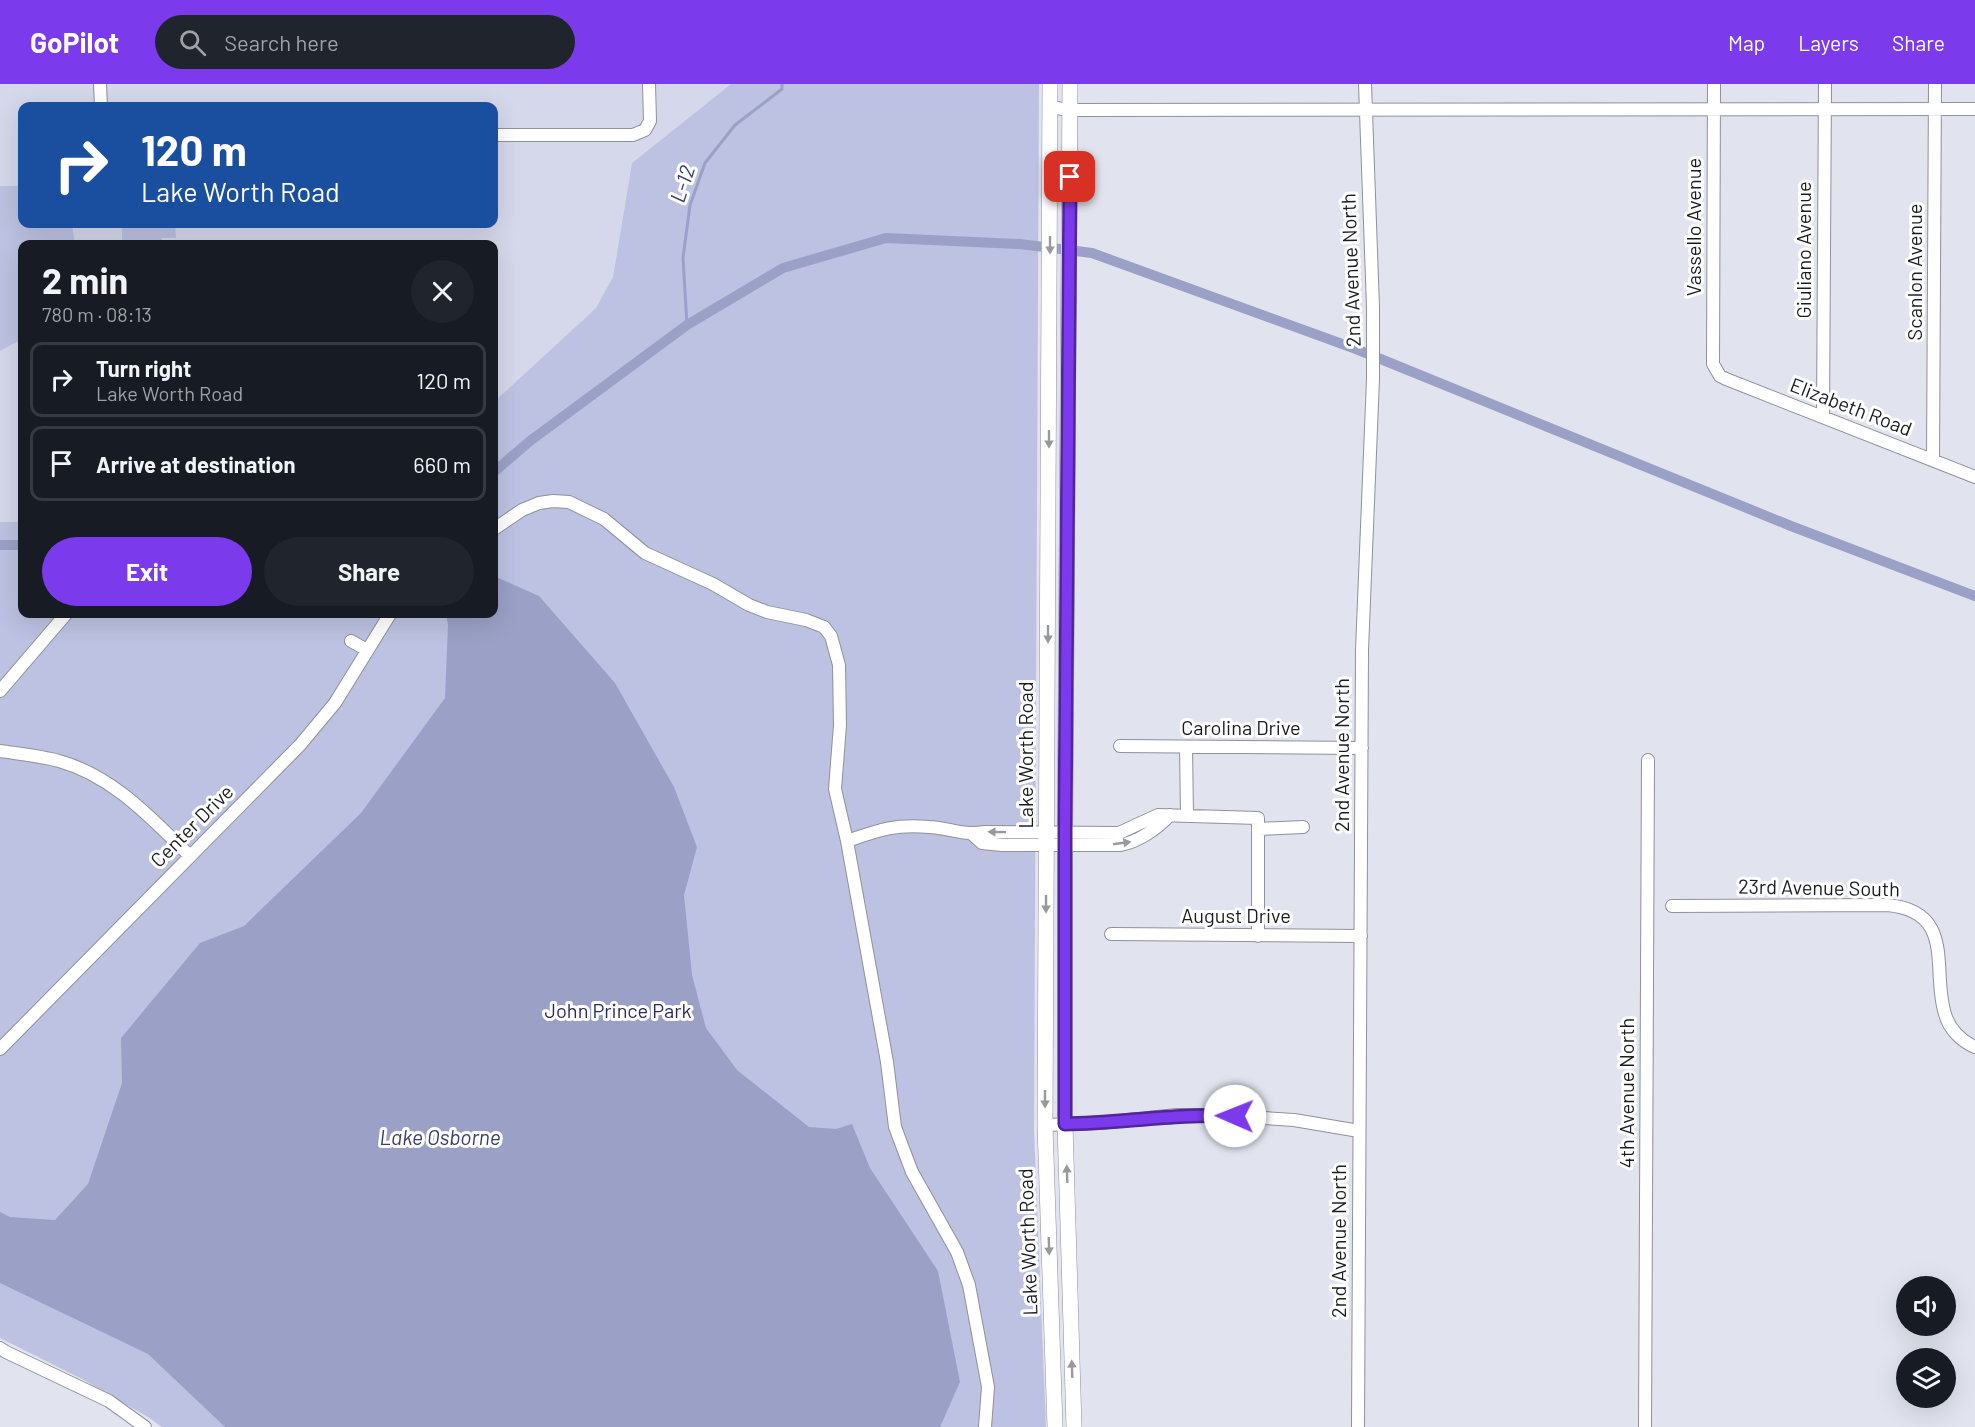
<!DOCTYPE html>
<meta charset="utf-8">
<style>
:root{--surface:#171b24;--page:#20242c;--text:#f1f3f6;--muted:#9ea1a6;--line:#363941;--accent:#7c3aed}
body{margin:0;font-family:Barlow,sans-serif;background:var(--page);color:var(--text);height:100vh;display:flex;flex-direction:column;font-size:22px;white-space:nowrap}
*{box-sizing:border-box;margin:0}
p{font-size:20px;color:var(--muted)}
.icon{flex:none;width:33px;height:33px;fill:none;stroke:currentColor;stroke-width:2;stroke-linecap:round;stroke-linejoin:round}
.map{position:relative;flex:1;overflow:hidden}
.sheet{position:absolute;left:18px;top:156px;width:480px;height:378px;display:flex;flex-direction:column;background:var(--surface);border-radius:12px;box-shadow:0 6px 24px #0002}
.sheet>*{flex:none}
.banner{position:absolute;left:18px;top:18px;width:480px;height:126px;border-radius:12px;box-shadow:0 6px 24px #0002;background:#1a4fa0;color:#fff;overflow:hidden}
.fabs{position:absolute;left:1896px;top:1192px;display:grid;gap:12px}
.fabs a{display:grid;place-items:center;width:60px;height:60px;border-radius:50%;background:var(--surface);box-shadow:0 6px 24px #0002;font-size:30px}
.pin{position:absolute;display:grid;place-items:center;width:51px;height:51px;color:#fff;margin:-26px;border-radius:12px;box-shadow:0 3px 9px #0006}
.me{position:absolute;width:66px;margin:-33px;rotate:271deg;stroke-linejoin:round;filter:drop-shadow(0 0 4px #0008)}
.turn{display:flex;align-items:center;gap:21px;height:126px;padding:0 24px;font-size:27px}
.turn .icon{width:78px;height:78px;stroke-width:2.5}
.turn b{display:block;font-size:42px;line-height:51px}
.round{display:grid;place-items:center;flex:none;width:63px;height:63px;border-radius:32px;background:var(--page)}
.summary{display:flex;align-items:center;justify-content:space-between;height:102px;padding:0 24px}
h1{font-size:36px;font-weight:700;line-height:45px}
.action{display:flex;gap:12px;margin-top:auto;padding:12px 24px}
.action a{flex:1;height:69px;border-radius:36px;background:var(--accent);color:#fff;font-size:24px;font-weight:700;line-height:69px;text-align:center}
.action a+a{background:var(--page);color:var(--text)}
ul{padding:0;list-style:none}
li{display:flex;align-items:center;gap:18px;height:75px;margin:0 12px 9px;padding:0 12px;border:3px solid var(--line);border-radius:12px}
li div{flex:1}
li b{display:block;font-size:22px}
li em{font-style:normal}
header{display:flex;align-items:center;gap:36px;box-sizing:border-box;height:84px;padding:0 30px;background:var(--accent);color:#fff}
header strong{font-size:28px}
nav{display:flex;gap:33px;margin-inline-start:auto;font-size:21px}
.search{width:420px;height:54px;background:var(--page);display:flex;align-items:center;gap:15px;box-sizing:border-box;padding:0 21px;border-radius:33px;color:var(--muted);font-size:22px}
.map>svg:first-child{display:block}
.built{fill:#d5d8ea;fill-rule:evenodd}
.green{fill:#bdc2e2}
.water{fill:#9ba1c6}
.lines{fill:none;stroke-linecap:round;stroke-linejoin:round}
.stream{stroke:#9ba1c6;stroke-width:3}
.canal{stroke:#9ba1c6;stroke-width:10}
.minor-casing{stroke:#8f919b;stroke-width:14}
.major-casing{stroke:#8f919b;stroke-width:16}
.minor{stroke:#fff;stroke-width:12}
.major{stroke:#fff;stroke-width:15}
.oneway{fill:#98999b}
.route-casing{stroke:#51269a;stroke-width:15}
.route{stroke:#7c3aed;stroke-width:10}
.labels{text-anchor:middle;stroke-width:6;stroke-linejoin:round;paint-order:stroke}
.street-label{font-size:20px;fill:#1b1c20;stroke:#fff}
.park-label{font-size:20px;fill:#292b5b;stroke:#fff}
.water-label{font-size:21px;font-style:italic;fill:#393d6f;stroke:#fff}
</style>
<header>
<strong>GoPilot</strong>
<div class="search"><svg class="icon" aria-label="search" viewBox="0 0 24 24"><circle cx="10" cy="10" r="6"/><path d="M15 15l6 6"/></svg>Search here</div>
<nav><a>Map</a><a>Layers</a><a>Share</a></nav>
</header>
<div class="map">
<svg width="1975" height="1343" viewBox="0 0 1975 1343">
<rect width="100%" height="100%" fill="#e1e3ee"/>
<path class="built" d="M0,0H731L632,79L613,193L596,224L494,318V160H22V438H0ZM22,22H494V140H22Z"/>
<path class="green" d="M731,0H1039L1034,1047L1046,1343H162L148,1333L82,1295L0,1254V438H22V530H494V318L596,224L613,193L632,79Z
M0,102H22V140H72L75,160H22V255L0,267Z
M122,140H175L176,154H162L161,160H122Z"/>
<path class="water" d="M494,492L539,512L615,599L674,703L697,763L684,811L692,891L706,944L737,986L809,1043L836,1045L852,1040L870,1084L938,1187L960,1298L940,1343H225L148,1270L0,1199V1128L10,1133L55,1136L88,1100L122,999L121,954L200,859L244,842L361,729L445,614L448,541L446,530H494Z"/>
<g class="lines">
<path class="stream" d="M687,241L683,174L690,121L705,79L735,41L782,5V0"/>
<path class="canal" d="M494,388L530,357L687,241L783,184L886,154L1020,160L1092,169L1356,265L1791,442L1975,512
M0,461H22"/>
<g class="minor-casing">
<path id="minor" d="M100,0L101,22
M1714,0L1713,280L1720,292L1726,295L1975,393
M1050,23L1070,26L1975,25
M494,51H633L645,46L650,37L649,0
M1823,333L1825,0
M1933,376L1935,0
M494,445L522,426L539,419L553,417L569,418L604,435L645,469L713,500L749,521L767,528L806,536L824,543L831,552L839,581L840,641L835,705L847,757L887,978L895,1043L912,1088L957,1168L969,1201L988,1303L985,1343
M351,557L367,566
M0,607L66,530
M1120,662L1362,664
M1186,663L1187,732
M0,667C20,670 40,672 59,677C113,692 151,734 189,771
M1258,745L1303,743
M972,750L982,759L1002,761H1120C1138,758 1157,745 1170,731
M847,757C879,746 894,740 929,743C950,744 963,752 985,748L1119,749L1158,731L1258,734V852
M1672,822L1887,821C1957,827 1931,887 1945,930C1949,945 1961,957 1975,963
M1111,850L1361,852
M0,965L300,661L335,619L390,530
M1045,1041L1099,1039L1177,1031H1216L1294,1036L1359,1047
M0,1264L6,1268L109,1317L145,1343
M1358,1343L1362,566L1373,295V223L1365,0
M1645,1343L1648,676"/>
</g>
<g class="major-casing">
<path id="major" d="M1050,0L1045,1041L1055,1343
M1070,0L1065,748V1040L1074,1343"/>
</g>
<use href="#minor" class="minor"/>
<use href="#major" class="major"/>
</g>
<defs><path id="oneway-solid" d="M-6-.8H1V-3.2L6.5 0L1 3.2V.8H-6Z" transform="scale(1.5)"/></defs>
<g class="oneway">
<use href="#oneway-solid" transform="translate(1050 161) rotate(90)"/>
<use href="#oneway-solid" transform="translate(1049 355) rotate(90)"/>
<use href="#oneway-solid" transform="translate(1048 550) rotate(90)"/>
<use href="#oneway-solid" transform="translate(997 748) rotate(-179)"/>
<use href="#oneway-solid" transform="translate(1122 759) rotate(-8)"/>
<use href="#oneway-solid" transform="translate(1046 820) rotate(90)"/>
<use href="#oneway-solid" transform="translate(1045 1015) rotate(90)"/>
<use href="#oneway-solid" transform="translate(1067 1090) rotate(-92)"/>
<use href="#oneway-solid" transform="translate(1049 1162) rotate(88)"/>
<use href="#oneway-solid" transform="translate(1072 1285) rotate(-92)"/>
</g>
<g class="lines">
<g class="route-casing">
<path id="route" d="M1070,93L1065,748V1040C1122,1039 1178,1029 1235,1032"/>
</g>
<use href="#route" class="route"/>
</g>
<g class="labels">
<g class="street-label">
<text transform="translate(1694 143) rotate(-90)" y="7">Vassello Avenue</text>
<text transform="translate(1804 166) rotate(-90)" y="7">Giuliano Avenue</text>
<text transform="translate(1351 186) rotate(-92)" y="7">2nd Avenue North</text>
<text transform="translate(1915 188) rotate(-90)" y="7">Scanlon Avenue</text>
<text transform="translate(1851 323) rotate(21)" y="7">Elizabeth Road</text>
<text x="1241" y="651">Carolina Drive</text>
<text transform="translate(1026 671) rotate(-90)" y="7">Lake Worth Road</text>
<text transform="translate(1342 671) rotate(-90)" y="7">2nd Avenue North</text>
<text transform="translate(192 742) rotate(-45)" y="7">Center Drive</text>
<text transform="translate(1819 804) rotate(1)" y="7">23rd Avenue South</text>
<text x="1236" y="839">August Drive</text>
<text transform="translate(1627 1009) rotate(-90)" y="7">4th Avenue North</text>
<text transform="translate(1339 1157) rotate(-90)" y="7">2nd Avenue North</text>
<text transform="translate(1028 1158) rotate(-92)" y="7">Lake Worth Road</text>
</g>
<g class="park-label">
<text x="618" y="934">John Prince Park</text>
</g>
<g class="water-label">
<text transform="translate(683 100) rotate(-72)" y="7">L-12</text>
<text x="440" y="1061">Lake Osborne</text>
</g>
</g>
</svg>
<div class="fabs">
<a><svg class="icon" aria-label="sound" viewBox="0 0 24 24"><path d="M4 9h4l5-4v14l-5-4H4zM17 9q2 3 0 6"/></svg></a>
<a><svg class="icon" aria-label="layers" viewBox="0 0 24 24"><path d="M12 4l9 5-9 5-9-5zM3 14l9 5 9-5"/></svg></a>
</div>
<div class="pin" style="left:1070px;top:93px;background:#d93025"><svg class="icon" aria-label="arrive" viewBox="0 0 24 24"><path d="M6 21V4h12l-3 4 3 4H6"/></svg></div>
<svg class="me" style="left:1235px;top:1032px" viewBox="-20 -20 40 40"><circle r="19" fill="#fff"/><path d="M0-13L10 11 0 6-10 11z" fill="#7c3aed"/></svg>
<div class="banner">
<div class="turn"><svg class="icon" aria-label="right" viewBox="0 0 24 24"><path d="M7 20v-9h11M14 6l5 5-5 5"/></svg><div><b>120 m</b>Lake Worth Road</div></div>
</div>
<section class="sheet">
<div class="summary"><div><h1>2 min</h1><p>780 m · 08:13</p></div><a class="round"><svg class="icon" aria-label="close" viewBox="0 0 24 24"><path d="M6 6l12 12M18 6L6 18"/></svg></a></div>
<ul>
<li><svg class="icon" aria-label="right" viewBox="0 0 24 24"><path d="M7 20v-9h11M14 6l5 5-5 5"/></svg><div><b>Turn right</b><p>Lake Worth Road</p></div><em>120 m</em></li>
<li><svg class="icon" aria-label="arrive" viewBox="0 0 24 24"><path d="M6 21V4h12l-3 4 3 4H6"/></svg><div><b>Arrive at destination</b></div><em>660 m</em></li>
</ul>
<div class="action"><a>Exit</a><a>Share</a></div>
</section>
</div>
